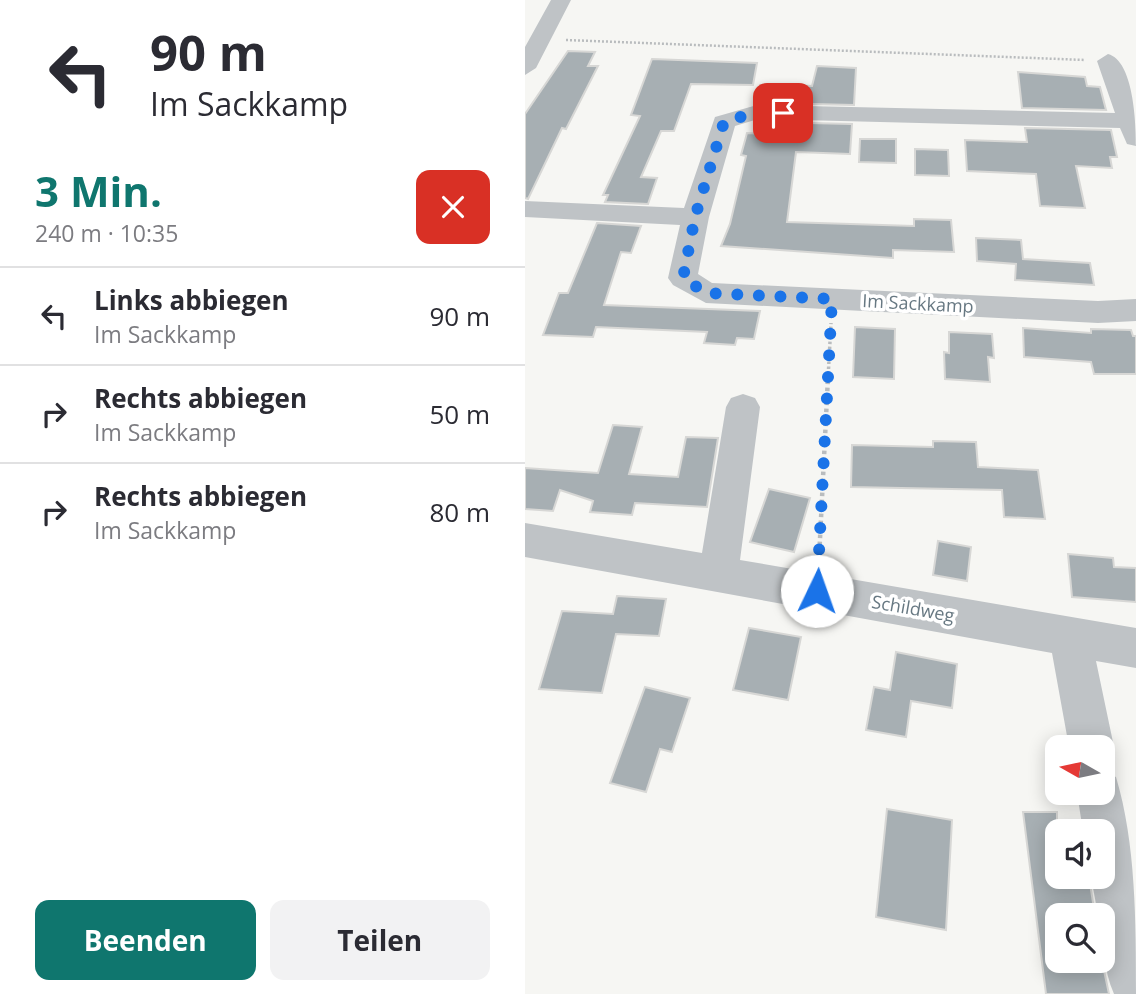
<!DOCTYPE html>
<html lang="de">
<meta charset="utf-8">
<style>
:root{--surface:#fff;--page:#f2f2f3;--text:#2b2b33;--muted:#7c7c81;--line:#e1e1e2;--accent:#0f766e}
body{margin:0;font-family:"Open Sans",sans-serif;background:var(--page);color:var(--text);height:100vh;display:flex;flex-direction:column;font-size:26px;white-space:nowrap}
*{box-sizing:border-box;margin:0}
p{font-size:23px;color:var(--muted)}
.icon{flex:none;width:38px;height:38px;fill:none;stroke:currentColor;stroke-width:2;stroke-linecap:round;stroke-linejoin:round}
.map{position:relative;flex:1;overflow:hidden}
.details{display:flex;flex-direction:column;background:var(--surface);width:525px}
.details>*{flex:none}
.top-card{background:#fff;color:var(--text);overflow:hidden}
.needle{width:46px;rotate:279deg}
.fabs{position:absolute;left:520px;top:735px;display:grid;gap:14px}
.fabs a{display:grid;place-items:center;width:70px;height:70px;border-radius:14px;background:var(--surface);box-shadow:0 4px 18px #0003;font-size:35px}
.pin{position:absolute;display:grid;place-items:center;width:60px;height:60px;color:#fff;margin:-30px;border-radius:14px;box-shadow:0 4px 10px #0006}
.me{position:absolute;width:77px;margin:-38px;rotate:3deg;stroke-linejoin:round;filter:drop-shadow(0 0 5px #0008)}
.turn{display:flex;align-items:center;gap:24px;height:147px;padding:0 35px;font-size:32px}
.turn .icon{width:91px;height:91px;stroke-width:2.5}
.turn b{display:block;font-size:49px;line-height:60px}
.round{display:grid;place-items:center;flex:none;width:74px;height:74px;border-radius:14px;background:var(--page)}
.summary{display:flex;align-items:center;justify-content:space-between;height:119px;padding:0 35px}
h1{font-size:42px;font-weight:700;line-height:52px;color:var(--accent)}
.primary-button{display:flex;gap:14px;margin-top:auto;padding:14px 35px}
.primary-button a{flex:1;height:80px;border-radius:14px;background:var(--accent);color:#fff;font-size:28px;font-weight:700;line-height:80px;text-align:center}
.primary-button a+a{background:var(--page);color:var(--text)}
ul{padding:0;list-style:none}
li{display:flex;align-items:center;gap:21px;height:98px;padding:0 35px;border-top:2px solid var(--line)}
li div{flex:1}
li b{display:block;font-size:26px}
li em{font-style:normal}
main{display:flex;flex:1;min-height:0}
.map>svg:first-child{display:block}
.building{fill:#a7afb3;stroke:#d7d7d5;stroke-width:2}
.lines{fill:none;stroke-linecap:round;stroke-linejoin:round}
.path-far2{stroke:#b9bcbe;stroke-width:2.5;stroke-dasharray:2 2;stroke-linecap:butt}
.path-far1{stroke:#b9bcbe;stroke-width:3.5;stroke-dasharray:2.5 2.5;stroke-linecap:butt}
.path{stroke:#b9bcbe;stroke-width:4.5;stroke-dasharray:3.5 3.5;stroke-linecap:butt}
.minor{fill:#bfc3c6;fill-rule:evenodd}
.route{stroke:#1a73e8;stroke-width:12;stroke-dasharray:0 21.6}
.labels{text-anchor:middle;stroke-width:7;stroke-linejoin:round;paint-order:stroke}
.street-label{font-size:18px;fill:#677882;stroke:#fff}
</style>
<main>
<section class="details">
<div class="top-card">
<div class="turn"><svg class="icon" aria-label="left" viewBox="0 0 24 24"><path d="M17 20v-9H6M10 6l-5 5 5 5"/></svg><div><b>90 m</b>Im Sackkamp</div></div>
</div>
<div class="summary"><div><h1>3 Min.</h1><p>240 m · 10:35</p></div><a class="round" style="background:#d93025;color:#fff"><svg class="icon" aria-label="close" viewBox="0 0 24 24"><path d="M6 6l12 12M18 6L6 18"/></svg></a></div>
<ul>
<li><svg class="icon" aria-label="left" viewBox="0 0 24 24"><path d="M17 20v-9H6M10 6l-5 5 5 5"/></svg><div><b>Links abbiegen</b><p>Im Sackkamp</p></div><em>90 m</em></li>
<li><svg class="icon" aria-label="right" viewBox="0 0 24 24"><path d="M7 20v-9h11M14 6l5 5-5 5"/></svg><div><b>Rechts abbiegen</b><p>Im Sackkamp</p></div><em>50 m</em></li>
<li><svg class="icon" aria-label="right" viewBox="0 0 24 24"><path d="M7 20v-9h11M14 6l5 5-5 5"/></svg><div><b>Rechts abbiegen</b><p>Im Sackkamp</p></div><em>80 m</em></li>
</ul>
<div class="primary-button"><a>Beenden</a><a>Teilen</a></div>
</section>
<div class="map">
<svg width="611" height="994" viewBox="0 0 611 994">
<rect width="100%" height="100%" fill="#f6f6f3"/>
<path class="building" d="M43,51L70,52L63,66H73L41,129L37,128L3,199L0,198V114Z
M127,59L232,63L228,85L166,84L149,131H136L116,177L132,178L123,204L80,202L83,195H78L115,116L106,115Z
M292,66L331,68L329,105L244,103L248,84L287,86Z
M493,72L560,77L562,86L575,87L581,110L497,108Z
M240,122L327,124L325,154L271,152L262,222L389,226V219L426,220L429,252L368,250V258L196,246L205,224L221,156L216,155L222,133L238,134Z
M500,128L586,130L592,157H585L587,168L551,166L560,208L515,206L511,174L442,171L440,140L502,142Z
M335,139H371V163L334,162Z
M390,149L423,150L424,176L390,175Z
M72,223L116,226L106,253L96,252L79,305L235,311L229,339L212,338L210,345L179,343L182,332L71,327L68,337L18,335L34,293H43Z
M451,238L496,240L498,259L565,263L569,285L490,280L491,264L452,261Z
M330,327L370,329L369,379L328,377Z
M498,328L566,333V329L606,330L608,336H611V374H569L566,362L499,357Z
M424,332L467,334L469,358L463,357L465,382L420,379L419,352L424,353Z
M88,425L117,427L104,474L153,477L161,437L193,438L182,507L110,503L107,515L65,512L68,501L35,490L28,511L0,509V468L73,473Z
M408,441L451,442L453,467L513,470L520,519L479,517L477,490L326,487L327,445L408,447Z
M244,489L285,498L269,552L225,542Z
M413,541L446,547L442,581L408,575Z
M543,554L588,558L589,567L611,568V602L547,597Z
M92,596L141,599L134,636L91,634L77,693L14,689L37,611L88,614Z
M224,628L276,637L263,700L208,690Z
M371,652L432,664L427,708L386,701L381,737L341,730L349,687L365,690Z
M120,687L165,698L147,752L135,749L121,792L85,783Z
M362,809L427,820L421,930L351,917Z
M498,812H532V877H564L570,915H532V961H577L584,994H521Z"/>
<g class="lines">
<path class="path-far2" d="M41,40L560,60"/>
<path class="path-far1" d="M303,379L306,323"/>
<path class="path" d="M294,559L303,377"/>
<path class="minor" d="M26,0H46L11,68L0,75V47Z
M583,54C609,61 611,124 611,146L602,144L595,128L233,119L210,126L184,217L173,274L187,283L573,301L611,299V321L573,323L181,303L148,285L143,278L155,225L0,217V201L159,208L190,117L232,105L590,113L572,61Z
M218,394L230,398L235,407L215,560L611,628V668L571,661L589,747L582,763L578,765V747H544L527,653L0,557V523L177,553L201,407L206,398Z
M578,771L591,777C611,844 611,922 611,994H589C578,969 578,942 578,915H573L566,877H578V831H558L552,793H578Z"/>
</g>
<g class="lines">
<path class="route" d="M258,113L232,112L199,122L170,217L158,278L181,293L307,299L292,591"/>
</g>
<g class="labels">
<g class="street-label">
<text transform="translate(393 304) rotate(3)" y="6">Im Sackkamp</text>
<text transform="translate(388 609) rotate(10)" y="6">Schildweg</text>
</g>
</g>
</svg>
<div class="fabs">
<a><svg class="needle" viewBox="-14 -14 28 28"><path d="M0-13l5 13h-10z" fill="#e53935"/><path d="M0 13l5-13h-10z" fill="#7c7c81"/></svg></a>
<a><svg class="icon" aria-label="sound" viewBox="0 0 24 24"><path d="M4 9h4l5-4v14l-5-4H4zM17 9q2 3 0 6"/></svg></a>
<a><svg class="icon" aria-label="search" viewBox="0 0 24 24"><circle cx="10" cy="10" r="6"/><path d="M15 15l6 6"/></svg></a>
</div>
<div class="pin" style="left:258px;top:113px;background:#d93025"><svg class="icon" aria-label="arrive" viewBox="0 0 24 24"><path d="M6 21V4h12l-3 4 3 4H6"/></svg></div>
<svg class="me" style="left:292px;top:591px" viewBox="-20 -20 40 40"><circle r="19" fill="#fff"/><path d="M0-13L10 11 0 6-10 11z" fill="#1a73e8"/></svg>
</div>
</main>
